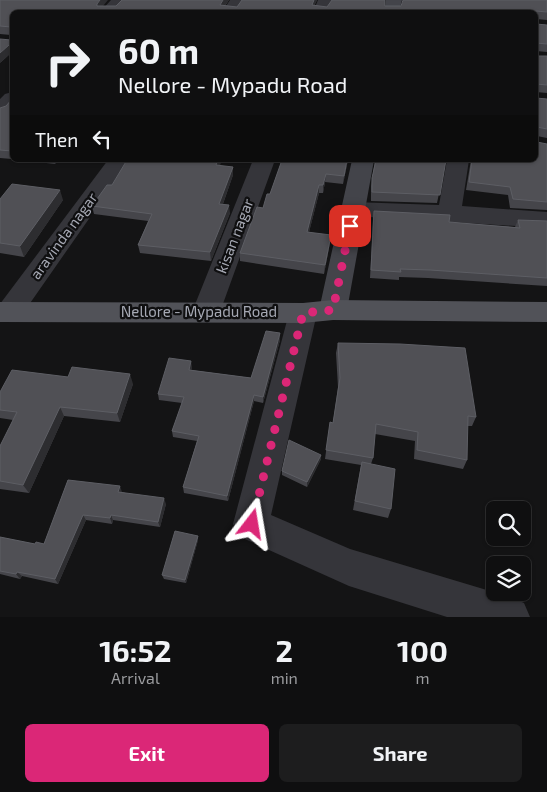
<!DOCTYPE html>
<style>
:root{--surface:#0f0f10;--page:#1d1d1e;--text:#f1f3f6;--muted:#9b9c9f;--line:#2f2f30;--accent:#db2777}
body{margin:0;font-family:"Exo 2",sans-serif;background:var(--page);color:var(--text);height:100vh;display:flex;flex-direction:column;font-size:19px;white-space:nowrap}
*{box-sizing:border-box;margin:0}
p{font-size:16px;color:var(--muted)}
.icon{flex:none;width:28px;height:28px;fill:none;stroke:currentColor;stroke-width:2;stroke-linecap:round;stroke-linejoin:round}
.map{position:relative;height:617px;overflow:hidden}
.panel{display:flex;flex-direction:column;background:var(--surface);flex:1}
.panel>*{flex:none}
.top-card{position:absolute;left:10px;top:10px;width:528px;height:152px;border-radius:8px;box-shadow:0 1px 4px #0004,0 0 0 1px var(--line);background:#0f0f10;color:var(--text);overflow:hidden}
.tools{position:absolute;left:486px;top:501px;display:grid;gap:10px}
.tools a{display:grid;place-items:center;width:45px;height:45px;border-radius:8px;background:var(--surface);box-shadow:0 1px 4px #0004,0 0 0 1px var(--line);font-size:25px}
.pin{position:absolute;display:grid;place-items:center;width:42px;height:42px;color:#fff;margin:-21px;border-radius:10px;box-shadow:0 2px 8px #0006}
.me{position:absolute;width:55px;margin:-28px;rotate:14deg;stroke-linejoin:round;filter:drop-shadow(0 0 4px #0008)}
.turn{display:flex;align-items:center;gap:18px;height:105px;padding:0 25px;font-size:22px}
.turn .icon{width:65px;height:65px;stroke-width:2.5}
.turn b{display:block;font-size:35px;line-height:42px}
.then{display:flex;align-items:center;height:48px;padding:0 25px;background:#0003;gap:10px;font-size:19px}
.eta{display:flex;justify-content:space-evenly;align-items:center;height:85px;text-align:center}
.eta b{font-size:30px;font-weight:700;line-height:35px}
.primary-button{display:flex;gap:10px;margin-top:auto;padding:10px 25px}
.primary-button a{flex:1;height:58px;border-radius:8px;background:var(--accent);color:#fff;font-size:20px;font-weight:700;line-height:58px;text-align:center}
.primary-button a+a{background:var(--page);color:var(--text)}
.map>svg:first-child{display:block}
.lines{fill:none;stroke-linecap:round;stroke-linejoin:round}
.street{fill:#35353a;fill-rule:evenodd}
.secondary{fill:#43444a;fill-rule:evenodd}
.primary{fill:#515258;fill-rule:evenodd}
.wall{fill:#45454a}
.shaded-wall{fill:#2d2d30}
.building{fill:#505055;stroke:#5d5e64}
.route{stroke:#db2777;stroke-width:9;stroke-dasharray:0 16.2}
.labels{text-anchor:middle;stroke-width:4.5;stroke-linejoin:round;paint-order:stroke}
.street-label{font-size:15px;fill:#a6a9b4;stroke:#0f0f10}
</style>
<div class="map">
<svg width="547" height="617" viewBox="0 0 547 617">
<rect width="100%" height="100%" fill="#141415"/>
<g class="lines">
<path class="street" d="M111,0H128L116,12H100Z
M230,0H246L237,12H222Z
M318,0H334L327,12H313Z
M12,92V108L7,113L0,115V99L5,94Z
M108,160H130L19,319L9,322L0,320V304Z
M253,160H275L220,312L216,319L206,322L196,319L192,312Z
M447,160H469L462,206L547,212V228L353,216L345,214L341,209L345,204L353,202L439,205Z
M303,303L313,306L317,313L271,515L350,549L510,597L524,603L530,617H447L349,586L238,536L233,524L289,313L293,306Z"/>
<path class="secondary" d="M386,0H402L399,12H385Z
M352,160H374L347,310L343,317L333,320L323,317L319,310Z"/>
<path class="primary" d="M333,300L547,302V322L333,320L303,323L0,322V302L303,303Z"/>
</g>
<path class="wall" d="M0,0L103,6H116L229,0L225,6L237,7L242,0H317L314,6L327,7L401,6L547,0V20L536,19V24L547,25V52L536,51V56H547V93L536,92V98L547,99V138L537,136V142L547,144V210L510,208L508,195L466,190L471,160H535V12H12V53H11L0,63L11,40V35L0,34Z
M12,99V159L0,158V108L6,106Z
M20,160H58L55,164Z
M282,160H348L343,184L325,182L323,193H319L309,232L330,243L324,274L240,261V253L270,194Z
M375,160H446L437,203L371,201V186Z
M220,166L233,167V175L223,204L230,213L211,261L140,253L138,245L148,221L94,214L92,206L112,185Z
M0,199L63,200L24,257L0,253Z
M374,211L449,222L515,227L518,220L547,221V286L428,278L399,277V280L370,278L373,219Z
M280,340L263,403L254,401L228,501L184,493L183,487L197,441L173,437L172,431L182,403L159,400L158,394L192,367L191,370L251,378Z
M338,343L476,417L472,426H467V460L463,469L414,459L415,441L375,434L373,458L371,464L391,509L388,518L353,510L361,465L325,459L330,422L333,423L338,387L336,353Z
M133,384L120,422L64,416L29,493L0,489V446L13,420L0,418V392Z
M321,455V459L307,487L282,475V471Z
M68,480L122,492L166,504L160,527L113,520L112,524L86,520L58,584L22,576L20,579L0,574V537L35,544H44Z
M198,536V540L186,583L164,579L162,575Z"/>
<path class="shaded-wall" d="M100,0H108L99,11V12L97,4Z
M223,0H229L220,12V5Z
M314,0H317L311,12L312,5Z
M9,45L11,53L0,63V53Z
M54,160H58L55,164Z
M218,160H222L217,174L216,165Z
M347,160H348L343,184L344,176Z
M233,167V175L220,212L219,204Z
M326,174L325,182L323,193V185Z
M319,185V193L307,240V232Z
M60,190L63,200L24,257L20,246Z
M229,205L230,213L211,261L210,252Z
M331,235L330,243L324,274L325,265Z
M280,333V340L263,403V397Z
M191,361L192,367L190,376L189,370Z
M130,374L133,384L120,422L117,413Z
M254,395V401L228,501L227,496Z
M60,407L64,416L29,493L23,485Z
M321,455V459L307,487V482Z
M120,486L122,492H118Z
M164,498L166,504L160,527L158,522Z
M83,515L86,520L58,584L55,579Z
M111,515L113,520L112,524L110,518Z
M198,536V540L186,583L185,580Z
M17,572L22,576L20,579L16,574Z"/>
<path class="building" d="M0,0H100L97,4V6H116L122,0H223L220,5L237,7L242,0H314L312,5L327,7L332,0H385V6H401L403,0H547V12L536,11V24L547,25V44L536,43V56H547V85L536,84V98L547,99V129L537,127V142L547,144V202L513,199L510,187L469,182L472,160H535V12H12V45H9L0,53V39L11,40V27L0,26Z
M12,99V151L0,150V108L6,106Z
M127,160H218L216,165L233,167L219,204L229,205L210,252L138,245L152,214L92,206L107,185H112Z
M282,160H347L344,176L326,174L323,185H319L307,232L331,235L325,265L240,253L257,207L263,208L267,194H270Z
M376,160H446L440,195L372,192V178Z
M12,184L60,190L20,246L0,243V199Z
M374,211L450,215L449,222L520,228L518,220L547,221V278L430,270L400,269L401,272L371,270Z
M266,331L280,333L263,397L254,395L227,496L183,487L199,436L172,431L184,397L158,394L169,358L191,361L189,370L251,378Z
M338,343L400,344L465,348L476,417L468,416L467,460L417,450L418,432L376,424L373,458L326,450L330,422L333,423L340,378Z
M72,367L130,374L117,413L60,407L23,485L0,481V446L17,412L0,410V392L12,370L68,377Z
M289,440L321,455L307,482L282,471Z
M362,462L395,469L391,509L355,501Z
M68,480L120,486L118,492L164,498L158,522L111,515L110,518L83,515L55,579L17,572L16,574L0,571V537L35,544L36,542L44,544Z
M175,531L198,536L185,580L162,575Z"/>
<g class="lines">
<path class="route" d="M252,524L303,313L333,310L350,226"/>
</g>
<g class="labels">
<g class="street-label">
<text transform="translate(64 236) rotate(-54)" y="5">aravinda nagar</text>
<text transform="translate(235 236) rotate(-69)" y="5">kisan nagar</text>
<text x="199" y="317">Nellore - Mypadu Road</text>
</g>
</g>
</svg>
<div class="tools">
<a><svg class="icon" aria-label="search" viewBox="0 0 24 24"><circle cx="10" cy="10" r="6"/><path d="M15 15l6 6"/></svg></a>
<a><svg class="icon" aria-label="layers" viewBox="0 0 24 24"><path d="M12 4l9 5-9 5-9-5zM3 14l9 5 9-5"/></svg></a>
</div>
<div class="pin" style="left:350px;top:226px;background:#d93025"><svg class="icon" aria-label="arrive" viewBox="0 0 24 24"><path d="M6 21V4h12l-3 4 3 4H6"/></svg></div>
<svg class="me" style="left:252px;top:524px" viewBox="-20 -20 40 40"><path d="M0-17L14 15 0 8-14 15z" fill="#db2777" stroke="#fff" stroke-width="4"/></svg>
<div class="top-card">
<div class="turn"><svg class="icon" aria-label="right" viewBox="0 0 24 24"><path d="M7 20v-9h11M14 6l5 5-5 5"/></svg><div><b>60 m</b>Nellore - Mypadu Road</div></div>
<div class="then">Then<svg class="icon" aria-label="left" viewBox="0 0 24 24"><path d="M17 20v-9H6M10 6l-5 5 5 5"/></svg></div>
</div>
</div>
<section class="panel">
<div class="eta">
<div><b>16:52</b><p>Arrival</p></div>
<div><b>2</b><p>min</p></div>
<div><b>100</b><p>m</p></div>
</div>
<div class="primary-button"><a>Exit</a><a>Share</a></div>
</section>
